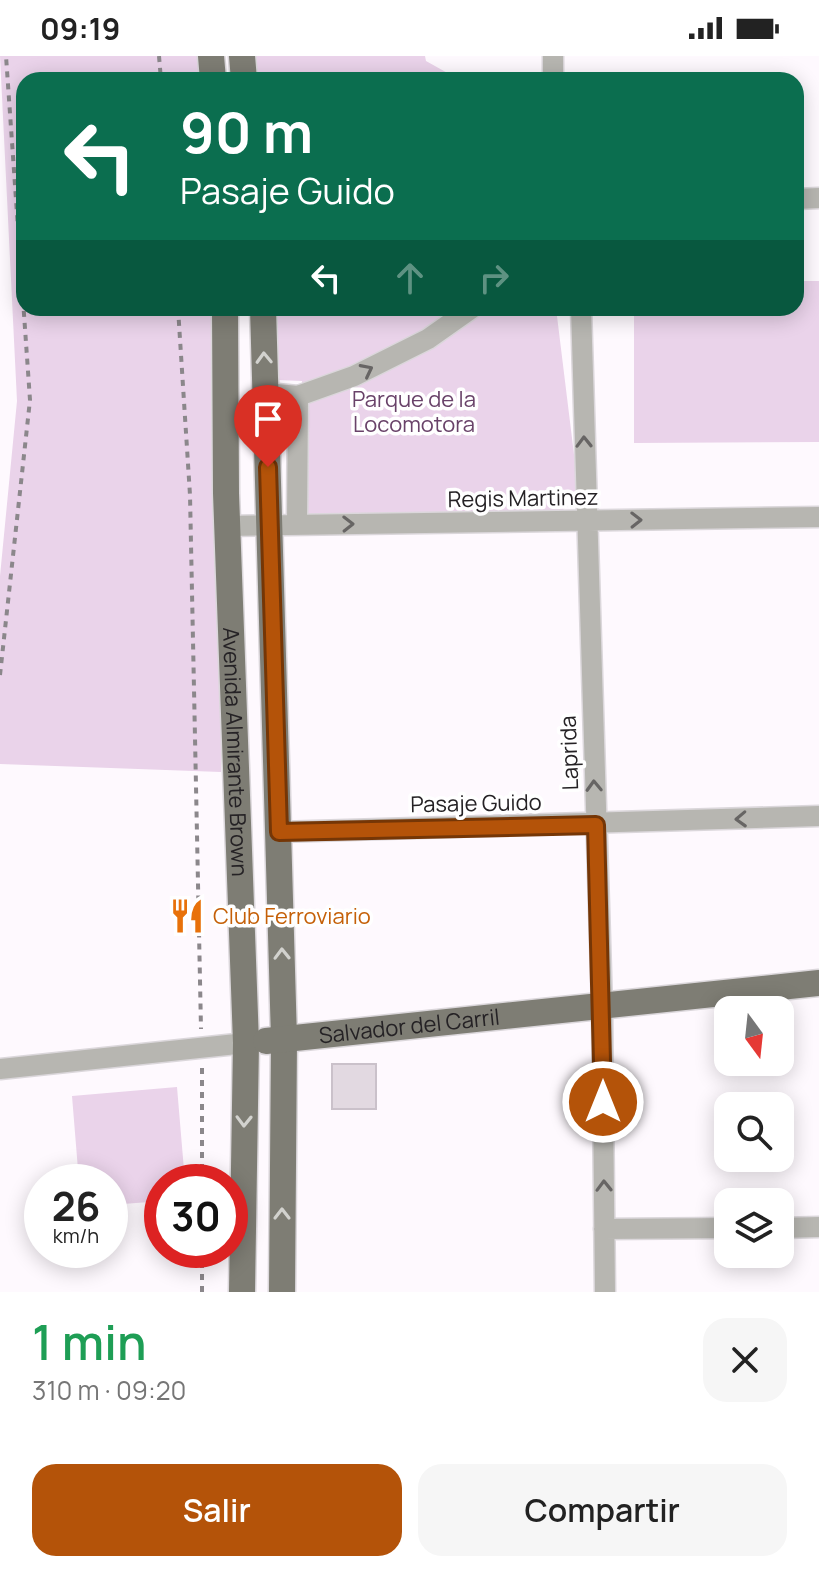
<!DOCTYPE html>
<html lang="es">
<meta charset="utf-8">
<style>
:root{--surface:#fff;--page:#f6f6f6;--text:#222;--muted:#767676;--accent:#b45309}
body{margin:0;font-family:Manrope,sans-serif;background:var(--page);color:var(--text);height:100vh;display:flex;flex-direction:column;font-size:30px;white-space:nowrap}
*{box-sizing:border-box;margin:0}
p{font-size:26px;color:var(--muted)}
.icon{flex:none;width:44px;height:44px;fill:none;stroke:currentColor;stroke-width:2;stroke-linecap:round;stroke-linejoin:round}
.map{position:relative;height:1236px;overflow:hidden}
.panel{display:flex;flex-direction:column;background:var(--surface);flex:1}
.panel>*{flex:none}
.top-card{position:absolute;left:16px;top:16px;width:788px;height:244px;border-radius:24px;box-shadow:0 4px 20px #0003;background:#0b6e4f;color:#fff;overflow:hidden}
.needle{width:52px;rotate:165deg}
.controls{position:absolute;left:714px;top:940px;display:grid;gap:16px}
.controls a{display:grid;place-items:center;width:80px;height:80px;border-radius:16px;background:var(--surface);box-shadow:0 4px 20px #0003;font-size:40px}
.speed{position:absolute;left:24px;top:1108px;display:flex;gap:16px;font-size:40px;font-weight:700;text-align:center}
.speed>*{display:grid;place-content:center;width:104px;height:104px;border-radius:50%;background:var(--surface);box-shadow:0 4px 20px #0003;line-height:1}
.speed small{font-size:20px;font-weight:400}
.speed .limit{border:12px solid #d22;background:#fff;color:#111}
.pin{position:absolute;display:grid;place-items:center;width:68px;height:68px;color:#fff;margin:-82px -34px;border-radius:50% 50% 50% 0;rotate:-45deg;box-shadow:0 0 8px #0007}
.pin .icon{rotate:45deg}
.me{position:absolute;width:88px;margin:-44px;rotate:0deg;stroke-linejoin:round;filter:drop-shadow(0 0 6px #0008)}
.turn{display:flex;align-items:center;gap:28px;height:168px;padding:0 32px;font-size:36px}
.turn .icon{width:104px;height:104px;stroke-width:2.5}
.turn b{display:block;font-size:56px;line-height:68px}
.lanes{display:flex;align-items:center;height:76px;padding:0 32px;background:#0003;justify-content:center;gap:40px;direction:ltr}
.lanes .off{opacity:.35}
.round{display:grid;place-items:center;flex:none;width:84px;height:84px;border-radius:24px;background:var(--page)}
.headline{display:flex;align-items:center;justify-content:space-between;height:136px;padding:0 32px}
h1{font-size:48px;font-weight:600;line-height:60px;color:#1e9e55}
.action{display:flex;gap:16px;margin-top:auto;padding:16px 32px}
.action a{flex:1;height:92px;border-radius:24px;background:var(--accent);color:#fff;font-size:32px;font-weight:600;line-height:92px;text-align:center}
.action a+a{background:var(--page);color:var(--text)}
.status{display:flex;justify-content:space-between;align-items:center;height:56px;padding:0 40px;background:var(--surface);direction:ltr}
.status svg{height:22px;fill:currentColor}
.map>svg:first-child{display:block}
.green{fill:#ead3ea}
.building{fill:#e2d9e1;stroke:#cac1ca;stroke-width:2}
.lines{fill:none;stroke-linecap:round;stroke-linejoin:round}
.minor-casing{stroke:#dbd7db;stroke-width:23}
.major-casing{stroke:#dbd7db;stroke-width:29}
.path{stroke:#8b878b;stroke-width:4;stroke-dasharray:6 6;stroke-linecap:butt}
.minor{stroke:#b7b6b1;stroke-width:20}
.major{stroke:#7e7d74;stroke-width:26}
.oneway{stroke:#d2d2ce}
.oneway2{stroke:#676564}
.route-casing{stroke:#753606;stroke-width:20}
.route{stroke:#b45309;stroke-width:14}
.labels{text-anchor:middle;stroke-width:7;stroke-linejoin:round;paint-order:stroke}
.park-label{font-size:22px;fill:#694269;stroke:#fff}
.street-label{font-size:22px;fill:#252225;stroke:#fff}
.food-label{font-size:22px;fill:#c56008;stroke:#fff;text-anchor:start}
</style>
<div class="status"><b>09:19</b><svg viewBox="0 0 49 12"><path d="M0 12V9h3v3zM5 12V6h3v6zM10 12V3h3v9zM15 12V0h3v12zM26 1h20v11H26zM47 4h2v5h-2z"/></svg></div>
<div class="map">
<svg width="819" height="1236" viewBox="0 0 819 1236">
<rect width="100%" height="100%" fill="#fef9fe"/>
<path class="green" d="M0,0H205L207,24H24V252H219L221,716L0,708V520L17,345Z
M247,0H425L426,5L460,24H250Z
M796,225H819V386L634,387V252H796Z
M267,252H556L578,431L576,444L559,457L303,462L302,325L277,324Z
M177,1031L185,1126H162V1145L110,1149V1126H79L72,1040Z"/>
<path class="building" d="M332,1008H376V1053H332Z"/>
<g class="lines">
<g class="minor-casing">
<path id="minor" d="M553,0V24
M796,143L819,142
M581,252L602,950L605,1236
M266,337L298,340L354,320L428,283L472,252
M297,468L298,340
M227,470L819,461
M279,776L819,760
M0,1013L246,987
M780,1172L819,1171
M604,1173L728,1172"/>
</g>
<g class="major-casing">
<g id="major">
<path d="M211,0L213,24"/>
<path d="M242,0L244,24"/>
<path id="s1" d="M225,252L226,437L246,987L242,1236"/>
<path d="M263,252L284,983L282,1236"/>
<path id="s2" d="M266,985L819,927"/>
</g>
</g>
<path class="path" d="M159,0L161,24
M178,252L190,439L201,973
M0,619L30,344L6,0
M202,1126V1010
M202,1236V1194"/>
<use href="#minor" class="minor"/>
<use href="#major" class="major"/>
</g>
<defs><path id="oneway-chevron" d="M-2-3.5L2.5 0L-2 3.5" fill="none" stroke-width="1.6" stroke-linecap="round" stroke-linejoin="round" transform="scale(2)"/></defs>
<g class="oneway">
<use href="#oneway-chevron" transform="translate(264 302) rotate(-92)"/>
<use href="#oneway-chevron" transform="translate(282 898) rotate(-91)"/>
<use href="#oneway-chevron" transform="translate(244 1065) rotate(91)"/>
<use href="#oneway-chevron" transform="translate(282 1158) rotate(-90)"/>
</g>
<g class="oneway2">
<use href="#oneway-chevron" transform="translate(367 314) rotate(-27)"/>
<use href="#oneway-chevron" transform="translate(584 386) rotate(-91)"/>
<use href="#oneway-chevron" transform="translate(636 464) rotate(-1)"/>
<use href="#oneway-chevron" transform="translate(348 468) rotate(-1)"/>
<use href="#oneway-chevron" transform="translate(594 730) rotate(-92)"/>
<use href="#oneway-chevron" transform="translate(741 763) rotate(178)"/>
<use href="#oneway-chevron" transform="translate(604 1130) rotate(-91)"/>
</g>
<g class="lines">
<g class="route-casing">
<path id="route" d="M268,411L279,776L596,769L603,1046"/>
</g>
<use href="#route" class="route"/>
</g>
<defs>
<g id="restaurant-bare" transform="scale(2.76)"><path d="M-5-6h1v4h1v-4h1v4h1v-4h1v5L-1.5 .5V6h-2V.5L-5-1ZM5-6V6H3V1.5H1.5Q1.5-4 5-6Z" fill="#e8710a" stroke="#fff" stroke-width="2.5" paint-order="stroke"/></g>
</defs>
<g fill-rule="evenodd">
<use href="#restaurant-bare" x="187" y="860"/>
</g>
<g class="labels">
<g class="park-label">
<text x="414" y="351">Parque de la<tspan x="414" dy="25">Locomotora</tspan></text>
</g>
<g class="street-label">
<text transform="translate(523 442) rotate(-1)" y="8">Regis Martinez</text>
<text dy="8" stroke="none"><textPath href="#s1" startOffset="444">Avenida Almirante Brown</textPath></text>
<text transform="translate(569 697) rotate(-92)" y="8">Laprida</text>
<text transform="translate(476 747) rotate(-1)" y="8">Pasaje Guido</text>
<text dy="8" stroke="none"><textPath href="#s2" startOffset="144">Salvador del Carril</textPath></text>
</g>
<g class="food-label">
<text x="213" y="868">Club Ferroviario</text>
</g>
</g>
</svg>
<div class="controls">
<a><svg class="needle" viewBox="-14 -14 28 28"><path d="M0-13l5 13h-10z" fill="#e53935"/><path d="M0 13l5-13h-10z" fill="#767676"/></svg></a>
<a><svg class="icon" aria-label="search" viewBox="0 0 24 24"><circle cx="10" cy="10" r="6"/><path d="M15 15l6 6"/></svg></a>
<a><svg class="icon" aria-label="layers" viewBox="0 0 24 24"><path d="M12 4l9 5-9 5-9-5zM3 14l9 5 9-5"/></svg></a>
</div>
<div class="speed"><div>26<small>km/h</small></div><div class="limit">30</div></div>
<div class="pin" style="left:268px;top:411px;background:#d93025"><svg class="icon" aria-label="arrive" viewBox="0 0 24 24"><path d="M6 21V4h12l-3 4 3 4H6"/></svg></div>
<svg class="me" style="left:603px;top:1046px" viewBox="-20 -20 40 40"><circle r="17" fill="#b45309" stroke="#fff" stroke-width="3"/><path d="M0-11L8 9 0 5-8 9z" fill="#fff"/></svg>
<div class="top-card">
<div class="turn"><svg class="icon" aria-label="left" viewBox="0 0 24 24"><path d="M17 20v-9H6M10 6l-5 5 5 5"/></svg><div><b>90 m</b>Pasaje Guido</div></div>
<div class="lanes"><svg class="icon" aria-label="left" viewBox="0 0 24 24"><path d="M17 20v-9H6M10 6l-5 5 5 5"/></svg><svg class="icon off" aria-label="ahead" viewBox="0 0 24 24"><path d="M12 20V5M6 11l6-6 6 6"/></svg><svg class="icon off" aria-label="right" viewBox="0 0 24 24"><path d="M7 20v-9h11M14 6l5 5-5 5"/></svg></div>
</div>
</div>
<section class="panel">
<div class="headline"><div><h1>1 min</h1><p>310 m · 09:20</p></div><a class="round"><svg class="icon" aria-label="close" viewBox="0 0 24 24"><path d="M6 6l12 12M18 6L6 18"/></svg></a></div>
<div class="action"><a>Salir</a><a>Compartir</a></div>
</section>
